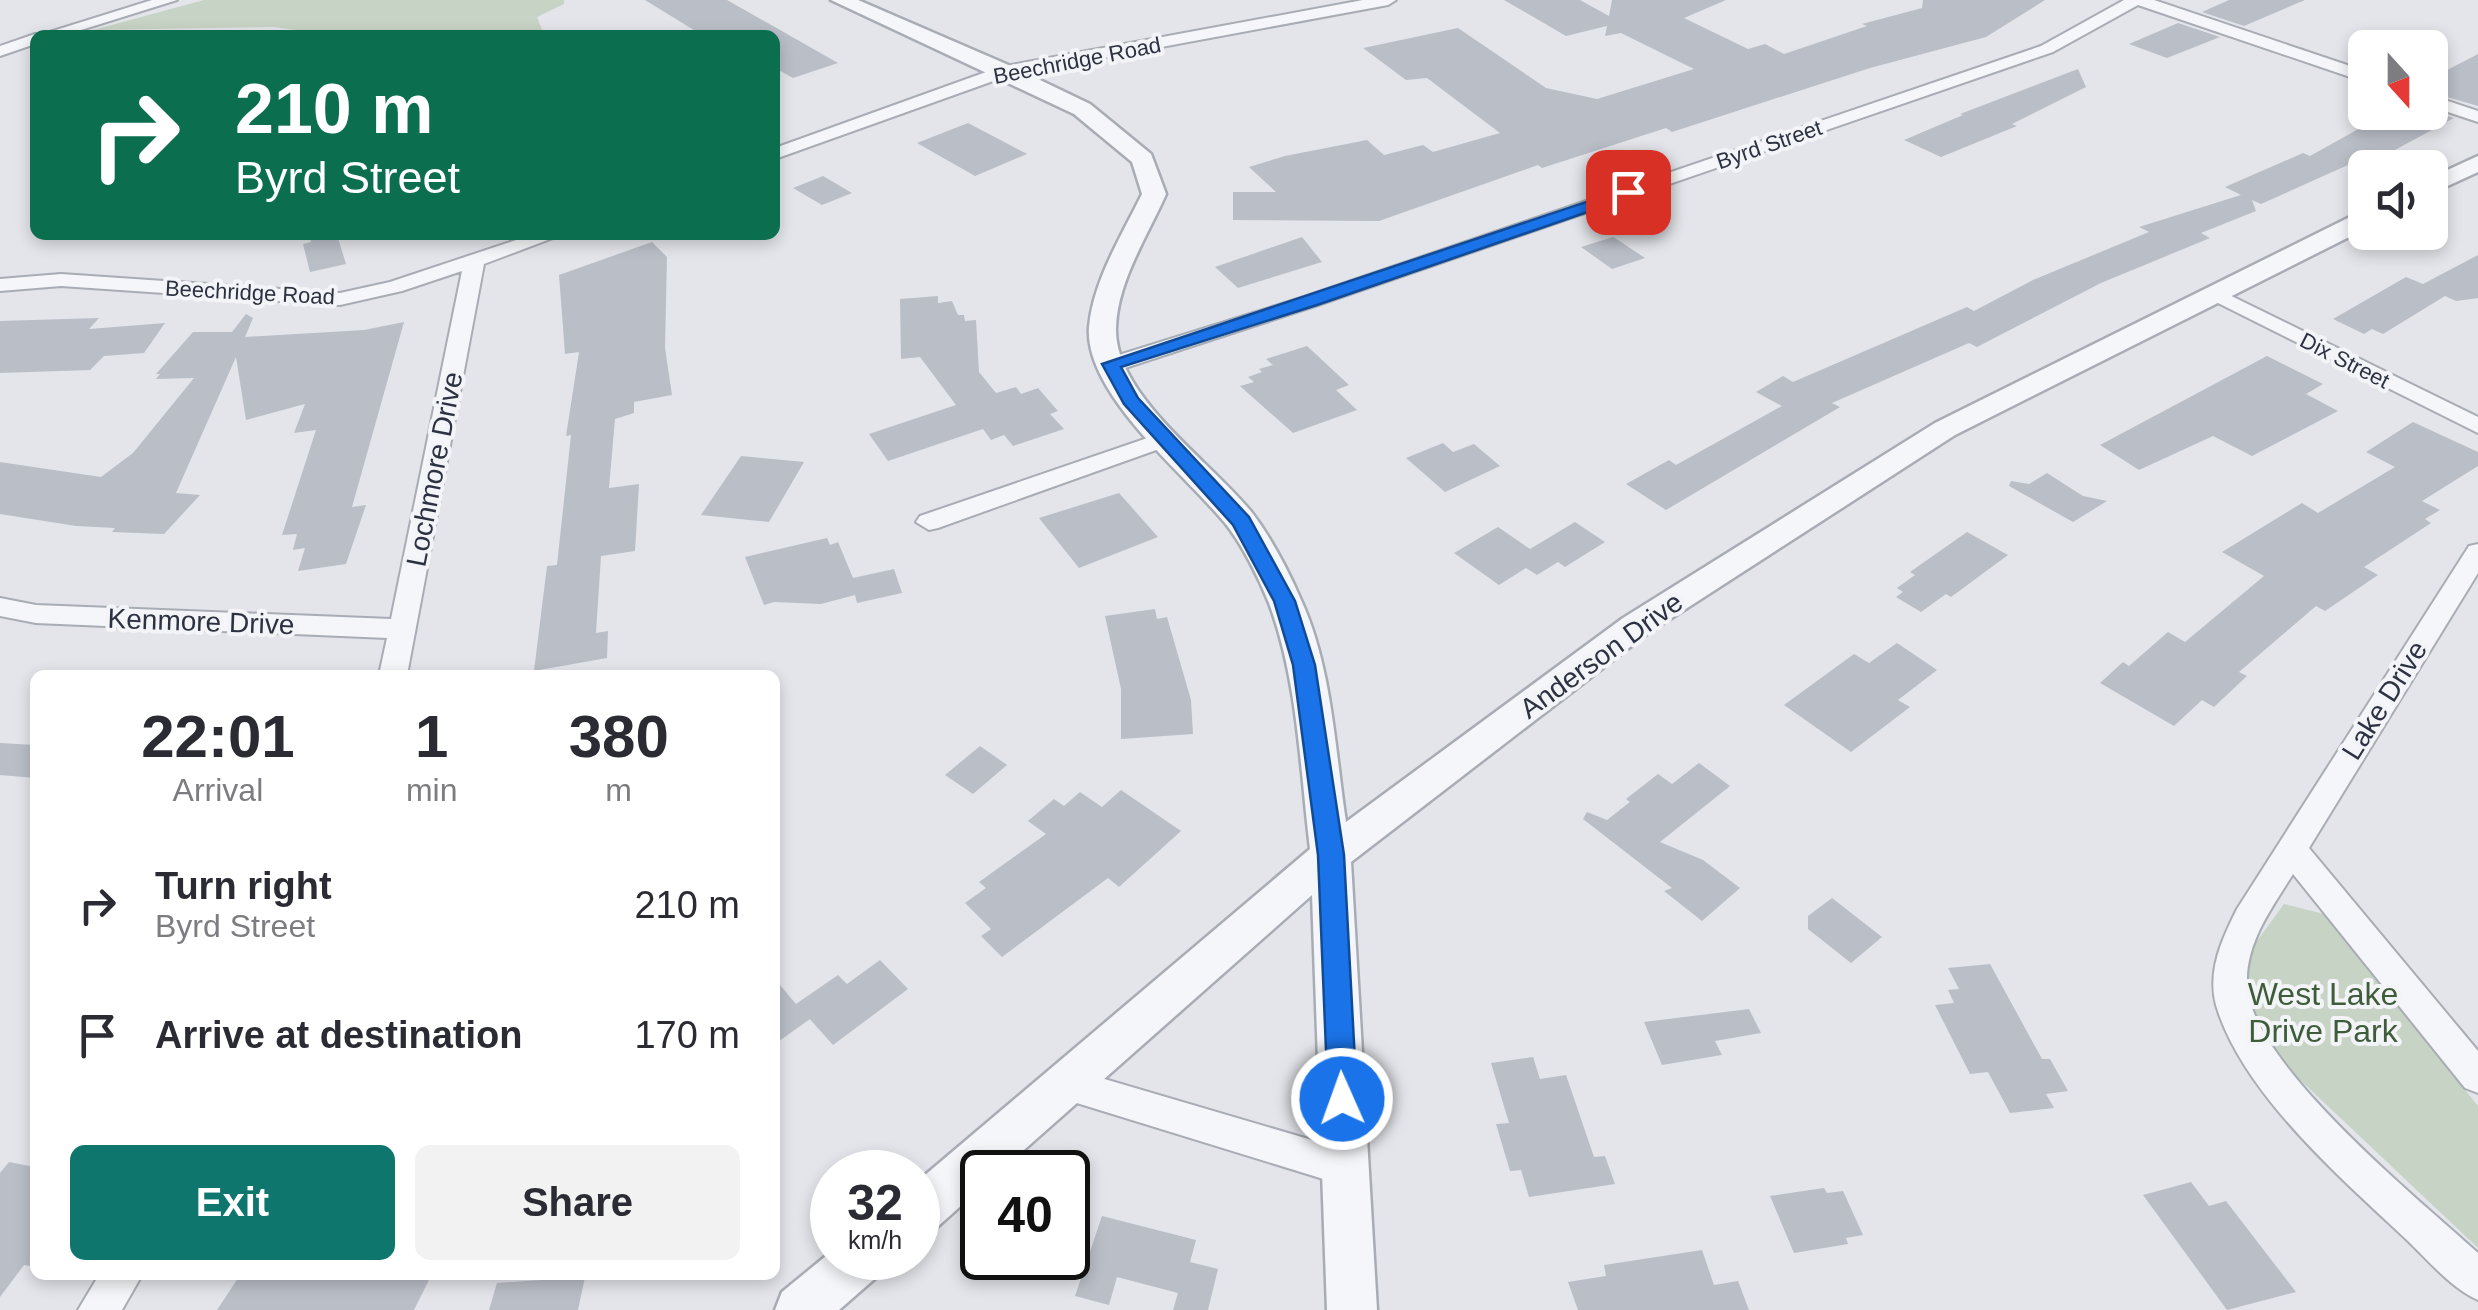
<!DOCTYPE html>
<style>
:root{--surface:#fff;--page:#f2f2f3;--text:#2b2b33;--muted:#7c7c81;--accent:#0f766e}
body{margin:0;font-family:Arial,sans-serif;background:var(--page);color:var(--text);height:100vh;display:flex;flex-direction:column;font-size:38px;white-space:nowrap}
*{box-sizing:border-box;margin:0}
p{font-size:32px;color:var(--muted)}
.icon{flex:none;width:55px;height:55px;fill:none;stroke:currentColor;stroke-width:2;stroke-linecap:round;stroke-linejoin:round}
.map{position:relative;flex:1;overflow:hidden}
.sheet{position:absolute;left:30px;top:670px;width:750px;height:610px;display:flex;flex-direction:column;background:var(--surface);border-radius:15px;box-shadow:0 5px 15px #0003}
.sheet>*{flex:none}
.guide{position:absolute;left:30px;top:30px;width:750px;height:210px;border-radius:15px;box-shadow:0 5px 15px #0003;background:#0b6e4f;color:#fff;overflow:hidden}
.needle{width:65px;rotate:159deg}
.controls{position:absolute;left:2348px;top:30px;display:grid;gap:20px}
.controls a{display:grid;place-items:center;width:100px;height:100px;border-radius:15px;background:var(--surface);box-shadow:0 5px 15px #0003;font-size:50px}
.speed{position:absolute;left:810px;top:1150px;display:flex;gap:20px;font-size:50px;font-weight:700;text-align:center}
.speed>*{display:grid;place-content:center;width:130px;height:130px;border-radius:50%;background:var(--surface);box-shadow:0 5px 15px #0003;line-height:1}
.speed small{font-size:25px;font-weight:400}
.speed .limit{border:5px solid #111;border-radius:15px;background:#fff;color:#111}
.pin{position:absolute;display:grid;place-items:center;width:85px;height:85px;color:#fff;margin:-42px;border-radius:20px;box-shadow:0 5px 15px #0006}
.me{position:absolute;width:110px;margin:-55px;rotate:358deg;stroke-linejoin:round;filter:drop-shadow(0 0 8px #0008)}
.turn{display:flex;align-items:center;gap:35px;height:210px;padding:0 40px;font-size:45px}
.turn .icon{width:130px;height:130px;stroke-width:2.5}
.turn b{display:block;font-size:70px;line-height:85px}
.eta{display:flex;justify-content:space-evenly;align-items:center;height:170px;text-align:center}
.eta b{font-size:60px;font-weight:600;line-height:70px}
.primary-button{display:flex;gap:20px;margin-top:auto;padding:20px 40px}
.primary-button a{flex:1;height:115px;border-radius:15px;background:var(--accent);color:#fff;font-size:40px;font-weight:600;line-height:115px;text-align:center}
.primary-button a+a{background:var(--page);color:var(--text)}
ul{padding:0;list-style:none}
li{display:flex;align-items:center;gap:30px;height:130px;padding:0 40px}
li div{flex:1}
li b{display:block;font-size:38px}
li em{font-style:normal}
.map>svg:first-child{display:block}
.green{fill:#c7d3c5}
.building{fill:#babec7}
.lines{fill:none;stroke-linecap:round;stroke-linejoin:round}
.minor-casing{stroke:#a8acb4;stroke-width:4}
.tertiary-casing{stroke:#a8acb4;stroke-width:5}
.minor{fill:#f5f6f9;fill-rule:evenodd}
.tertiary{fill:#f5f6f9;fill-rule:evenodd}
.route{fill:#1a73e8;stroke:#114b97;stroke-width:2.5}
.labels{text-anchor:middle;stroke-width:8;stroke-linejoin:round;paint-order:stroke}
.far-street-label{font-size:22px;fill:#2c3241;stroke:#f3f4f7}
.street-label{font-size:28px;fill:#2c3241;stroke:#f3f4f7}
.near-park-label{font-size:32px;fill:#3e5c3a;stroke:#f3f4f7}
</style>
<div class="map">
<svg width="2478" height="1310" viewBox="0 0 2478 1310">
<rect width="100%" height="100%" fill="#e3e5ea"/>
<path class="green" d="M204,0H564V4L537,17L544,35H331L274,27L93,30Z
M2284,904L2324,914L2478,1106V1248L2275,1056L2246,1011L2241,963Z"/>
<path class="building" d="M645,0H727L838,63L793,78L775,68V35H702Z
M1504,0H1580L1609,16L1612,0H1726L1684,18L1748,49L1765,44L1784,54L1867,26L1862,24L1922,8L1923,0H2045L1986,37L1870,68L1672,132L1666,128L1542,168L1538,165L1379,221L1233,220V192H1276L1249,167L1285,156L1367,140L1384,155L1423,145L1433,152L1500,133L1427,78L1406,80L1363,48L1458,28L1546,88L1597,99L1694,69L1621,33L1605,36L1607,26L1566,36Z
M2229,0H2305L2244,26L2202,12Z
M2178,23L2220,37L2167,58L2129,44Z
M2478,54V106L2430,92V79Z
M2078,69L2086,87L2012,124L2017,126L1941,157L1904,140L1963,115L1960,114Z
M2430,110L2454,118L2371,163L2359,160L2261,204L2252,200L2256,211L2201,233L2210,238L2101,283L1977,347L1969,343L1832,403L1840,407L1666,510L1626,484L1669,460L1676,465L1782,406L1756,392L1783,376L1793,382L1967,307L1974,311L2033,280L2149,232L2139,227L2241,195L2225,187L2303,153L2310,156L2389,112Z
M968,123L1027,154L975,176L917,143Z
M823,176L852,193L822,205L793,188Z
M309,235H337L346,264L310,272L303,244L311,242Z
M1302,237L1322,262L1238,288L1215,267Z
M1613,237L1615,238L1645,258L1612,269L1581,247Z
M652,242L667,257L665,348L672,395L634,402V413L615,419L609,488L639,484L635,551L601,556L596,633L608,631L607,658L534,671L547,566L557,565L571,435L566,436L579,352L565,354L559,275Z
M2478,255V298L2456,301L2445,296L2383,334L2372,329L2364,334L2333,319L2406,277L2423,284Z
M938,296V303L952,301L958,315H964L965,321L976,320L979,372L996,393L1016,387L1021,394L1038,388L1058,411L1050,414L1064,429L1013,446L1004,435L991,440L983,429L888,461L869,434L956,405L920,357L901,359L900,299Z
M246,314L253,318L245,337L364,330L404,322L352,507L366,505L346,564L298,571L305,548L293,550L297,534L282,535L316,430L294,433L305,404L246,420L236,357L176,493L200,495L164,534L112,532L115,528L76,526L0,514V462L101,477L133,453L194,378L156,379L160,374H156L193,332H232Z
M99,318L89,329L165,323L144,353L104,356L90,370L0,373V321Z
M1307,346L1349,385L1336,390L1357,410L1293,433L1240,386L1254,382L1248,377L1262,372L1259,369L1273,365L1266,359Z
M2267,356L2323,384L2306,394L2338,411L2252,456L2213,436L2139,470L2100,445Z
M2413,422L2478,452V466L2422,501L2440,510L2425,519L2431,523L2364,567L2378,575L2325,611L2316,606L2239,672L2247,676L2214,707L2202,700L2174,726L2100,683L2123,662L2129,666L2168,632L2185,642L2264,576L2222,552L2302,503L2318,513L2395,467L2366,452Z
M1443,443L1453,452L1474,444L1500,466L1445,492L1406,458Z
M741,456L804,462L769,522L701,515Z
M2047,473L2083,496L2107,501L2073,522L2009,486L2011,481L2029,484Z
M1119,493L1158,537L1079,568L1039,518Z
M1575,522L1605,542L1565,567L1558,562L1537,575L1526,568L1499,585L1454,553L1498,527L1530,549Z
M1967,532L2008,555L1951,597L1946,594L1921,612L1896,597L1903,592L1897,588L1915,575L1910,572Z
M827,538L830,545L838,542L853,578L894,569L902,593L857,603L855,595L821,604L774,602L764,605L745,557Z
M1155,609L1157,619L1167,617L1191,700L1193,734L1121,739V689L1105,616Z
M1897,643L1937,670L1898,700L1910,707L1851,752L1784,705L1854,654L1869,663Z
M0,743L35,745V778L0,775Z
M980,746L1007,765L973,794L945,775Z
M1699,763L1730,786L1660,842L1703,860L1740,888L1702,921L1664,891L1672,888L1583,819L1587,812L1607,820L1630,802L1626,799L1658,774L1672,784Z
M1121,790L1181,831L1119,887L1108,878L1002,957L981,936L991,929L965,903L986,888L979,882L1046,834L1028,821L1054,799L1064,806L1080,792L1102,807Z
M1832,898L1882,937L1851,963L1808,929V916Z
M880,960L908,989L833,1045L798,1006L810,1019L775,1044V979L796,1004L838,975L847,984Z
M1990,964L2042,1059H2050L2068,1091L2046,1094L2054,1108L2010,1113L1988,1072L1970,1074L1935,1005L1954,1003L1948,990L1959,989L1948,968Z
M1749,1009L1761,1033L1715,1041L1722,1055L1662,1065L1644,1022Z
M1533,1057L1540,1079L1566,1075L1594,1157L1605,1156L1615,1184L1529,1197L1521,1170L1510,1171L1496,1124L1509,1123L1491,1063Z
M9,1162L35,1167V1267L24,1265L0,1297V1173Z
M2191,1182L2209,1206L2226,1201L2296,1292L2227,1310L2143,1195Z
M1824,1188L1827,1193L1843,1191L1863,1235L1846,1238L1848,1244L1794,1253L1770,1196Z
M1102,1216L1196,1240L1190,1262L1218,1269L1208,1310H1173L1178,1293L1117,1277L1109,1305L1075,1296Z
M1702,1250L1714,1285L1738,1281L1749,1310H1578L1568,1282L1606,1276L1604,1265Z
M240,1275H391L429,1280L414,1310H217Z
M585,1277L578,1310H489L497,1283Z"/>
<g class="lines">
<g class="minor-casing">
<path id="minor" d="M152,0H177L65,35H40Z
M1363,0H1396L1388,5L1010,75L775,159V148L1000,67Z
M2124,0H2154L2365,71V82L2138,5L2053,52L1318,305L1119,370H1103L1100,365L1103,360L1304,297L2041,46Z
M35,34L38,35H35V44L0,56V46Z
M2430,95L2478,111V122L2430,106Z
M531,235H561L484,264L407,675H379L387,638L36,623L0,616V598L36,605L391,619L462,271L402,291L340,305L61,286L0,291V279L61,274L340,293L390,282Z
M2213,287L2478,417V433L2206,297L2203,293L2206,289Z
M1165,432L1173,434L1177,439L1173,444L938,528L929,530L916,522L920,516Z
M2478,544V573L2309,848L2478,1051V1093L2465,1088L2293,874C2272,908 2245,943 2247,985C2251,1064 2420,1200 2478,1253V1300C2451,1288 2429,1261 2408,1241C2342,1179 2242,1093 2216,1005C2207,971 2222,939 2237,909L2469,546Z
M1067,1068L1346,1150L1359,1155L1365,1168L1359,1181L1346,1186L1067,1100L1054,1095L1049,1084L1054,1073Z
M99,1275H142L122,1310H78Z"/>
</g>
<g class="tertiary-casing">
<path id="tertiary" d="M831,0H858L1013,67L1090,104L1151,154L1166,194C1148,235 1117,282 1116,328C1114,396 1214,464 1253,514C1271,538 1289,572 1301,600C1332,667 1335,750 1346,822L1623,618L1935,423L2356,214L2365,212V229L1955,435L1647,634L1351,862L1377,1310H1327L1312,895L999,1172H982V1187L935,1229L918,1235V1181L1310,849C1300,768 1298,680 1269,603C1259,578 1242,544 1225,523C1186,475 1084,394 1089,327C1093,281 1122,235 1142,194L1132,162L1074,114Z
M2478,156V172L2430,194V178Z
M832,1251V1258H887L879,1275L839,1310H775L782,1292Z"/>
</g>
<use href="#minor" class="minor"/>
<use href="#tertiary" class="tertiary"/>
</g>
<path class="route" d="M1628,188L1636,192L1634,196L1317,305L1121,367L1138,398L1249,517L1295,601L1315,665L1344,855L1357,1099L1353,1108L1342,1112L1332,1108L1328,1099L1318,855L1293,665L1274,601L1233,525L1124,404L1102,364Z"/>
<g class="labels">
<g class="far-street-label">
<text transform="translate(1077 60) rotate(-11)" y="8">Beechridge Road</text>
<text transform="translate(1769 144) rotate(-19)" y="8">Byrd Street</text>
<text transform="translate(250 292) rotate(3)" y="8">Beechridge Road</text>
<text transform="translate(2345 360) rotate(27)" y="8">Dix Street</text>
</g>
<g class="street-label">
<text transform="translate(434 469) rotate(-79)" y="10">Lochmore Drive</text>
<text transform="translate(201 621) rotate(2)" y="10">Kenmore Drive</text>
<text transform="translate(1601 655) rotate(-36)" y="10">Anderson Drive</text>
<text transform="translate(2384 700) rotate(-58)" y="10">Lake Drive</text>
</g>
<g class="near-park-label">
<text x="2323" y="1005">West Lake<tspan x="2323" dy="37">Drive Park</tspan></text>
</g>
</g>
</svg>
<div class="controls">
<a><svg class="needle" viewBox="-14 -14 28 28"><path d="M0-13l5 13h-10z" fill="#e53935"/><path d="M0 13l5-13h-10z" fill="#7c7c81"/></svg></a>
<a><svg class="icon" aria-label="sound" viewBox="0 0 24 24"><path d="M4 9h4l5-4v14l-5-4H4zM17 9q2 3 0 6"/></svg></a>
</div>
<div class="speed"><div>32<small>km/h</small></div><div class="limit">40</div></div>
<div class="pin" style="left:1628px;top:192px;background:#d93025"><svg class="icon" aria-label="arrive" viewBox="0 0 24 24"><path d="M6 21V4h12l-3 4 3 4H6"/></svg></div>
<svg class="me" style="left:1342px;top:1099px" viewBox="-20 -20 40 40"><circle r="17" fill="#1a73e8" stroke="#fff" stroke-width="3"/><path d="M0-11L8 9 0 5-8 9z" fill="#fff"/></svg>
<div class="guide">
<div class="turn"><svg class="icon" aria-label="right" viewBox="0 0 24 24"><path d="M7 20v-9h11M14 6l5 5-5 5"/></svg><div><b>210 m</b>Byrd Street</div></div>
</div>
<section class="sheet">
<div class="eta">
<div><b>22:01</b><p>Arrival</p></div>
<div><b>1</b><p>min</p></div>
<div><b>380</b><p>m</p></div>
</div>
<ul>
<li><svg class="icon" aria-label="right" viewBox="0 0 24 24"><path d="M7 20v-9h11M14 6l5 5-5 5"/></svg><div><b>Turn right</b><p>Byrd Street</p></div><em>210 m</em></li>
<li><svg class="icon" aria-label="arrive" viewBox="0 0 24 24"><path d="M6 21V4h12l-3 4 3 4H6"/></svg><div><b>Arrive at destination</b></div><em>170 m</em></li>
</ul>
<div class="primary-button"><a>Exit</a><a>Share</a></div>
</section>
</div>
